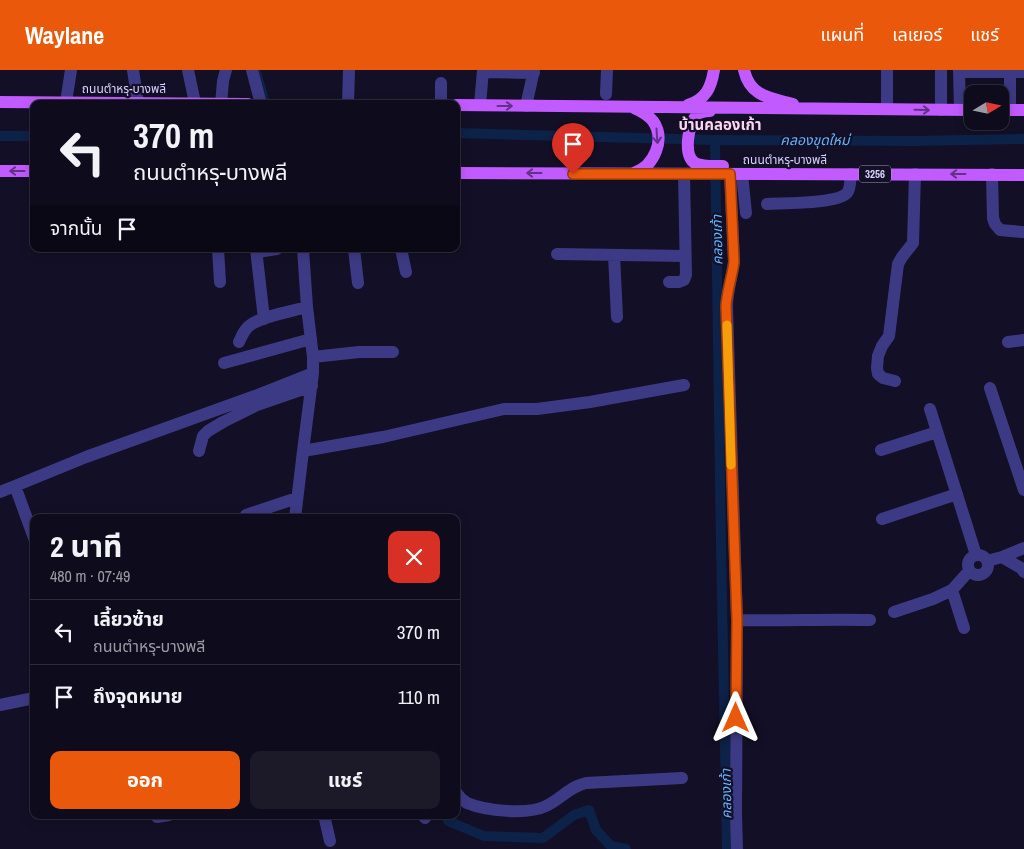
<!DOCTYPE html>
<html lang="th">
<meta charset="utf-8">
<style>
:root{--surface:#0e0b1c;--page:#1c1929;--text:#f1f3f6;--muted:#9b9ba3;--line:#2e2b3b;--accent:#ea580c}
body{margin:0;font-family:"Archivo Narrow","Noto Sans Thai",sans-serif;background:var(--page);color:var(--text);height:100vh;display:flex;flex-direction:column;font-size:19px;white-space:nowrap}
*{box-sizing:border-box;margin:0}
p{font-size:16px;color:var(--muted)}
.icon{flex:none;width:28px;height:28px;fill:none;stroke:currentColor;stroke-width:2;stroke-linecap:round;stroke-linejoin:round}
.map{position:relative;flex:1;overflow:hidden}
.details{position:absolute;left:30px;top:444px;width:430px;height:305px;display:flex;flex-direction:column;background:var(--surface);border-radius:10px;box-shadow:0 2px 12px #0003,0 0 0 1px var(--line)}
.details>*{flex:none}
.top-card{position:absolute;left:30px;top:30px;width:430px;height:152px;border-radius:10px;box-shadow:0 2px 12px #0003,0 0 0 1px var(--line);background:#0e0b1c;color:var(--text);overflow:hidden}
.needle{width:32px;rotate:80deg}
.tools{position:absolute;left:964px;top:15px;display:grid;gap:10px}
.tools a{display:grid;place-items:center;width:45px;height:45px;border-radius:10px;background:var(--surface);box-shadow:0 2px 12px #0003,0 0 0 1px var(--line);font-size:25px}
.pin{position:absolute;display:grid;place-items:center;width:42px;height:42px;color:#fff;margin:-51px -21px;border-radius:50% 50% 50% 0;rotate:-45deg;box-shadow:0 0 5px #0007}
.pin .icon{rotate:45deg}
.me{position:absolute;width:55px;margin:-28px;rotate:0deg;stroke-linejoin:round;filter:drop-shadow(0 0 4px #0008)}
.turn{display:flex;align-items:center;gap:18px;height:105px;padding:0 20px;font-size:22px}
.turn .icon{width:65px;height:65px;stroke-width:2.5}
.turn b{display:block;font-size:35px;line-height:42px}
.then{display:flex;align-items:center;height:48px;padding:0 20px;background:#0003;gap:10px;font-size:19px}
.round{display:grid;place-items:center;flex:none;width:52px;height:52px;border-radius:10px;background:var(--page)}
.headline{display:flex;align-items:center;justify-content:space-between;height:85px;padding:0 20px}
h1{font-size:30px;font-weight:700;line-height:38px}
.primary-button{display:flex;gap:10px;margin-top:auto;padding:10px 20px}
.primary-button a{flex:1;height:58px;border-radius:10px;background:var(--accent);color:#fff;font-size:20px;font-weight:700;line-height:58px;text-align:center}
.primary-button a+a{background:var(--page);color:var(--text)}
ul{padding:0;list-style:none}
li{display:flex;align-items:center;gap:15px;height:65px;padding:0 20px;border-top:1px solid var(--line)}
li div{flex:1}
li b{display:block;font-size:19px}
li em{font-style:normal}
header{display:flex;align-items:center;gap:30px;box-sizing:border-box;height:70px;padding:0 25px;background:var(--accent);color:#fff}
header strong{font-size:24px}
nav{display:flex;gap:28px;margin-inline-start:auto;font-size:18px}
.map>svg:first-child{display:block}
.lines{fill:none;stroke-linecap:round;stroke-linejoin:round}
.stream{stroke:#0c2248;stroke-width:3}
.canal{stroke:#0c2248;stroke-width:10}
.minor{stroke:#3d3a85;stroke-width:12}
.major{stroke:#c25bff;stroke-width:12}
.oneway{stroke:#623188}
.route-casing{stroke:#983908;stroke-width:12}
.route{stroke:#ea580c;stroke-width:9}
.slow{stroke:#f59e0b;stroke-width:9}
.labels{text-anchor:middle;stroke-width:4.5;stroke-linejoin:round;paint-order:stroke}
.shield{fill:#130f26;stroke:#9e99be;stroke-width:1}
.shield-label{font-size:11px;font-weight:bold;fill:#d9d4ff}
.street-label{font-size:12px;fill:#d9d4ff;stroke:#130f26}
.water-label{font-size:14px;font-style:italic;fill:#62b6ff;stroke:#130f26}
.quarter-label{font-size:15px;font-weight:bold;fill:#ffd6f0;stroke:#130f26}
</style>
<header>
<strong>Waylane</strong>
<nav><a>แผนที่</a><a>เลเยอร์</a><a>แชร์</a></nav>
</header>
<div class="map">
<svg width="1024" height="779" viewBox="0 0 1024 779">
<rect width="100%" height="100%" fill="#130f26"/>
<g class="lines">
<path class="stream" d="M259,0L269,34"/>
<path class="canal" d="M456,63L715,70L914,71L1024,69
M0,66H34
M715,70L721,477L727,779
M446,745L448,751L484,766L543,768L574,745L589,740L596,760L611,776L626,779"/>
<path class="minor" d="M133,0L138,33
M188,0L195,33
M252,0L261,34
M959,0L960,40
M483,2L534,3
M959,2H1024
M441,13V34
M606,24L607,0
M66,32L71,0
M221,34L223,11L226,0
M348,34L349,0
M480,35L483,0
M526,36L534,0
M887,39V0
M941,40V0
M1010,40V0
M730,104L734,192C732,207 727,221 727,237L737,550L736,745L737,779
M742,104L746,143
M992,104L993,148L995,154L1000,160L1022,162
M767,134C783,133 838,134 847,123C851,118 850,110 851,104
M218,179L220,212
M256,179L264,249
M354,179L358,213
M401,179L406,202
M257,182L277,179
M557,184L685,186
M614,185L617,247
M669,212H679L684,210L686,205L684,104
M239,272C241,268 243,262 247,258C256,247 293,241 307,237
M1008,272L1024,270
M313,287L359,282H393
M224,293L311,269
M895,311L883,308L878,304L877,298L878,286L882,276L889,266L898,194L902,187L913,173L915,104
M990,318L1024,420
M930,339L976,485
M881,380L937,362
M199,381L203,366L208,361L223,352L257,335L312,316
M303,381L383,367L504,339H537L590,332L684,315
M0,422L15,416
M246,445L297,428
M295,448L303,381L313,303V287L307,237L303,179
M882,449L957,424
M34,468L15,416L86,387L255,326L313,303
M968 495a10 10 0 1 1 20 0a10 10 0 1 1-20 0Z
M1002,487L1021,498L1024,502
M987,491L1002,487L1024,478
M952,520L964,558
M894,542L933,529L952,520L969,501
M737,550C782,551 826,549 870,550
M0,635L34,628
M456,722C459,727 462,730 467,733C486,741 528,745 546,736C561,729 569,717 586,713L682,708
M324,745L330,771
M424,745L425,748
M157,747L169,745"/>
<path class="major" d="M744,0C750,27 771,28 793,34
M0,32L248,34
M456,35L972,40
M688,35C706,29 711,18 714,0
M634,38C641,41 648,45 653,51C666,70 654,96 634,103
M1000,40H1024
M710,41C705,41 700,41 696,46C688,55 683,86 695,93C703,97 714,96 723,96
M0,101H34
M456,103L1024,105"/>
</g>
<defs><path id="oneway-shaft" d="M-6 0H5M1.5-3L5.5 0L1.5 3" fill="none" stroke-width="1.6" stroke-linecap="round" stroke-linejoin="round" transform="scale(1.25)"/></defs>
<g class="oneway">
<use href="#oneway-shaft" transform="translate(505 36)"/>
<use href="#oneway-shaft" transform="translate(922 40) rotate(1)"/>
<use href="#oneway-shaft" transform="translate(657 66) rotate(86)"/>
<use href="#oneway-shaft" transform="translate(17 101) rotate(-180)"/>
<use href="#oneway-shaft" transform="translate(534 103) rotate(-180)"/>
<use href="#oneway-shaft" transform="translate(958 104) rotate(-180)"/>
</g>
<g class="lines">
<g class="route-casing">
<path id="route" d="M573,104H730L734,192C732,207 727,221 726,236L737,550L736,648"/>
</g>
<use href="#route" class="route"/>
<path class="slow" d="M727,255L731,395"/>
</g>
<g class="labels">
<rect class="shield" x="859" y="95.5" width="32" height="17" rx="4"/>
<g class="shield-label">
<text x="875" y="108">3256</text>
</g>
<g class="street-label">
<text x="124" y="23">ถนนตำหรุ-บางพลี</text>
<text x="785" y="94">ถนนตำหรุ-บางพลี</text>
</g>
<g class="water-label">
<text x="815" y="75">คลองขุดใหม่</text>
<text transform="translate(717 170) rotate(-91)" y="5">คลองเก้า</text>
<text transform="translate(726 724) rotate(-91)" y="5">คลองเก้า</text>
</g>
<g class="quarter-label">
<text x="720" y="60">บ้านคลองเก้า</text>
</g>
</g>
</svg>
<div class="tools">
<a><svg class="needle" viewBox="-14 -14 28 28"><path d="M0-13l5 13h-10z" fill="#e53935"/><path d="M0 13l5-13h-10z" fill="#9b9ba3"/></svg></a>
</div>
<div class="pin" style="left:573px;top:104px;background:#d93025"><svg class="icon" aria-label="arrive" viewBox="0 0 24 24"><path d="M6 21V4h12l-3 4 3 4H6"/></svg></div>
<svg class="me" style="left:736px;top:648px" viewBox="-20 -20 40 40"><path d="M0-17L14 15 0 8-14 15z" fill="#ea580c" stroke="#fff" stroke-width="4"/></svg>
<div class="top-card">
<div class="turn"><svg class="icon" aria-label="left" viewBox="0 0 24 24"><path d="M17 20v-9H6M10 6l-5 5 5 5"/></svg><div><b>370 m</b>ถนนตำหรุ-บางพลี</div></div>
<div class="then">จากนั้น<svg class="icon" aria-label="arrive" viewBox="0 0 24 24"><path d="M6 21V4h12l-3 4 3 4H6"/></svg></div>
</div>
<section class="details">
<div class="headline"><div><h1>2 นาที</h1><p>480 m · 07:49</p></div><a class="round" style="background:#d93025;color:#fff"><svg class="icon" aria-label="close" viewBox="0 0 24 24"><path d="M6 6l12 12M18 6L6 18"/></svg></a></div>
<ul>
<li><svg class="icon" aria-label="left" viewBox="0 0 24 24"><path d="M17 20v-9H6M10 6l-5 5 5 5"/></svg><div><b>เลี้ยวซ้าย</b><p>ถนนตำหรุ-บางพลี</p></div><em>370 m</em></li>
<li><svg class="icon" aria-label="arrive" viewBox="0 0 24 24"><path d="M6 21V4h12l-3 4 3 4H6"/></svg><div><b>ถึงจุดหมาย</b></div><em>110 m</em></li>
</ul>
<div class="primary-button"><a>ออก</a><a>แชร์</a></div>
</section>
</div>
